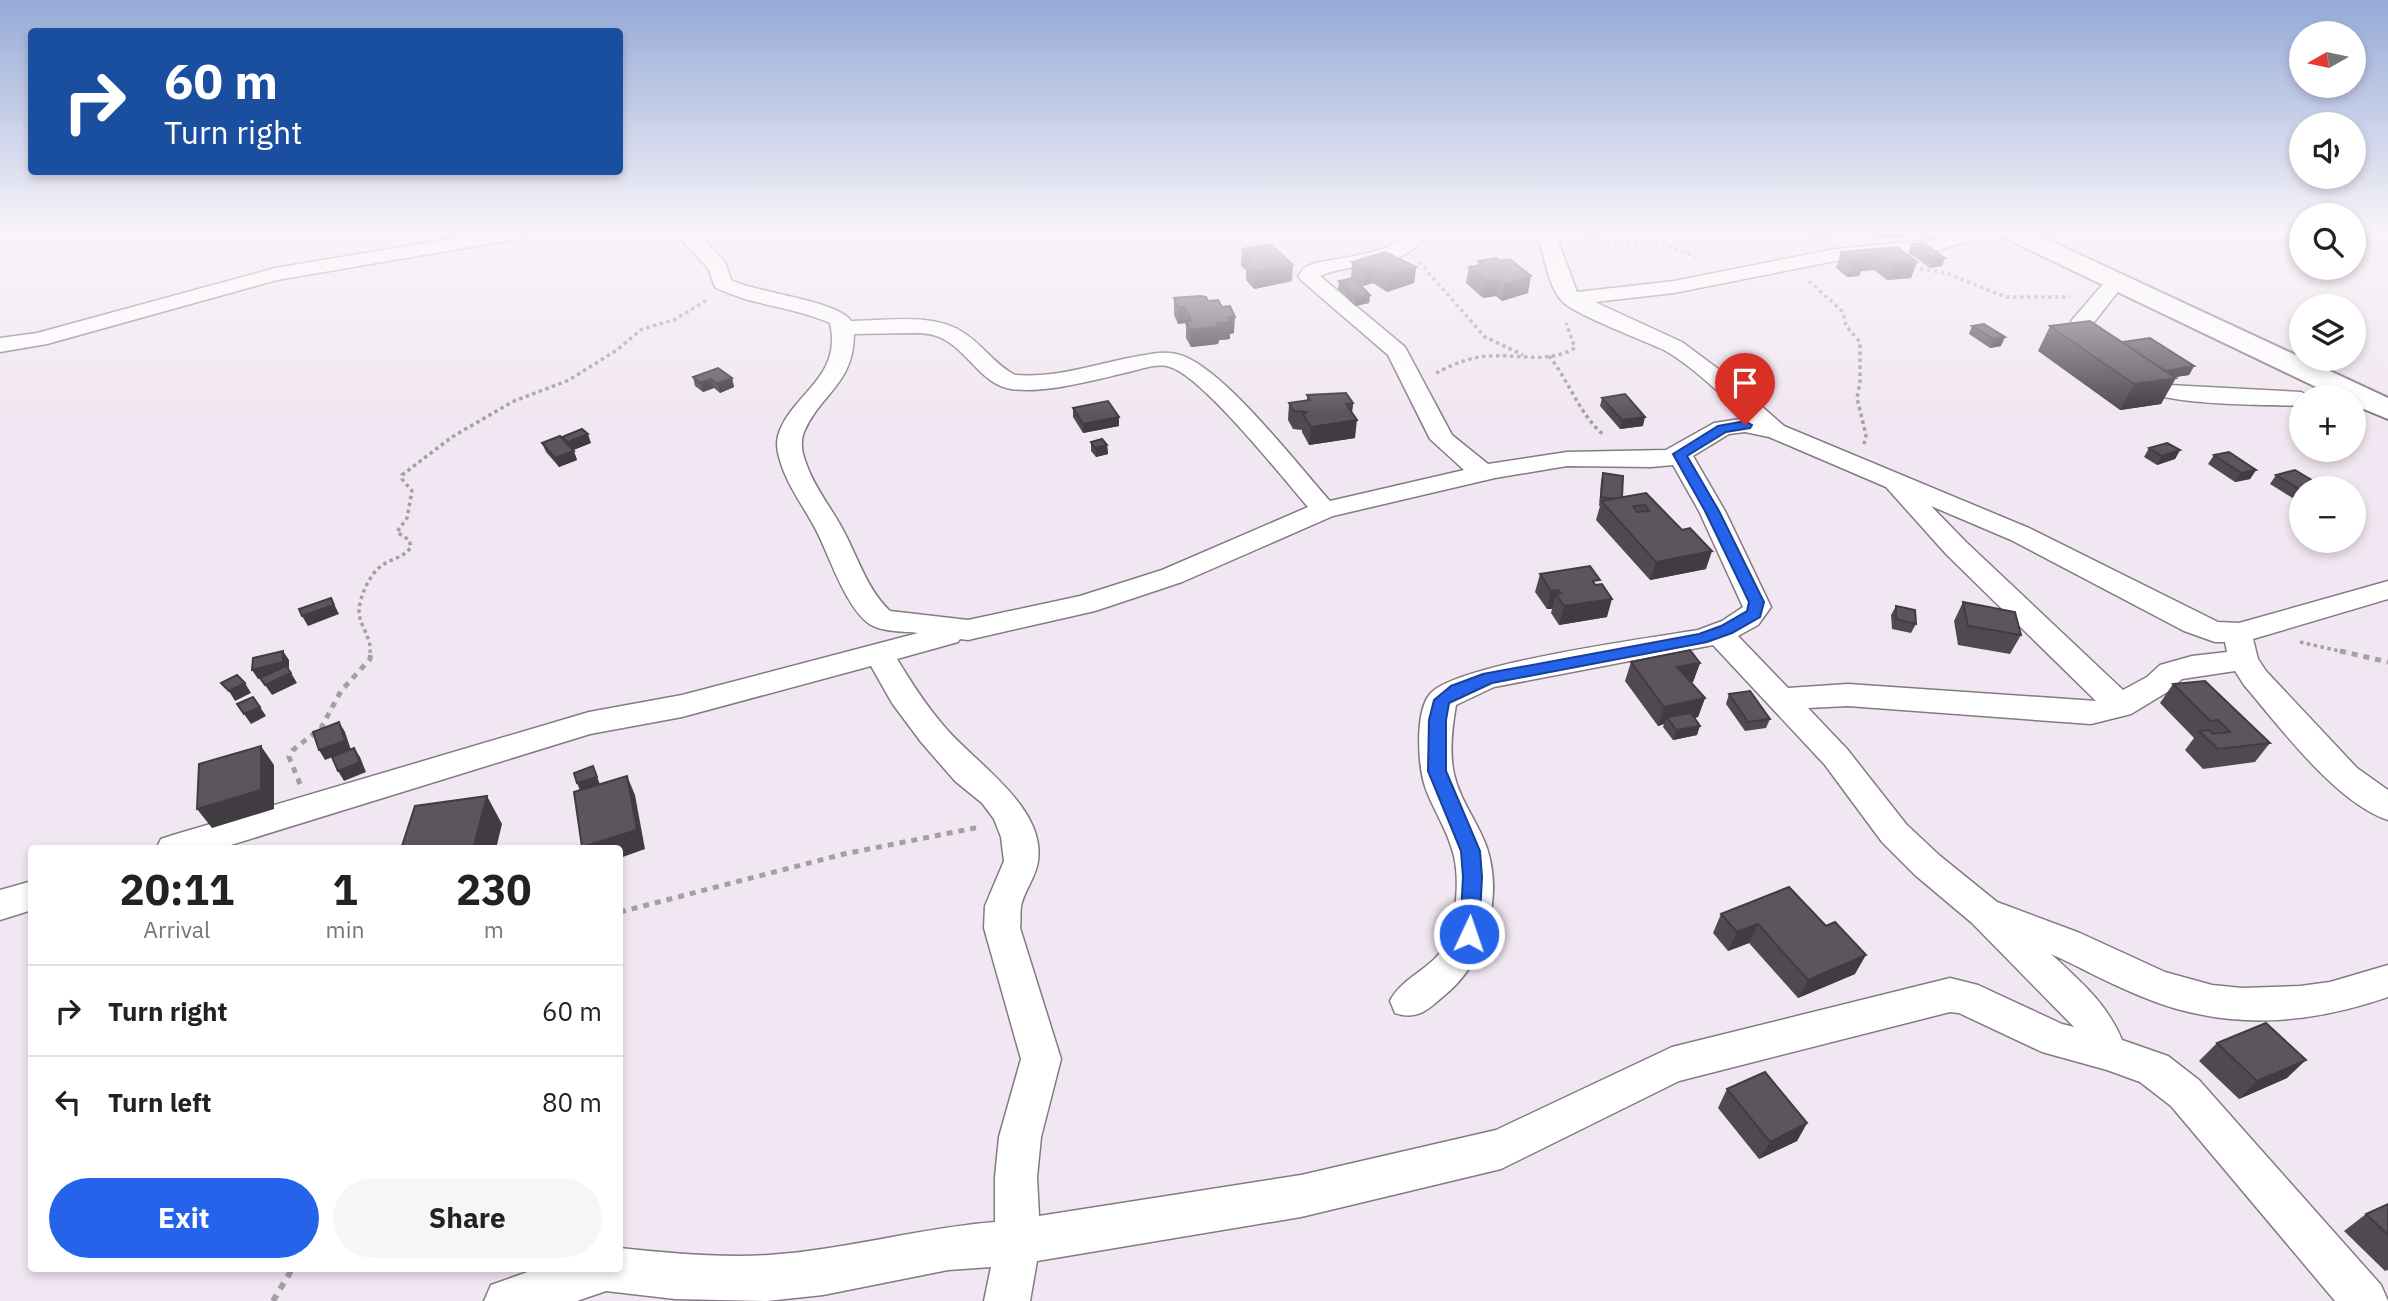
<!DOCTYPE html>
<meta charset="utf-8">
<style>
:root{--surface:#fff;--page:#f6f6f6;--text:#222;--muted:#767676;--line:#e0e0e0;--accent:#2563eb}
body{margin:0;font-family:"IBM Plex Sans",sans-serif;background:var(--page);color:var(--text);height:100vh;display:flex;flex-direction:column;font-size:26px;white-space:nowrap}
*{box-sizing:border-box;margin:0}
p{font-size:23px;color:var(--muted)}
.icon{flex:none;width:38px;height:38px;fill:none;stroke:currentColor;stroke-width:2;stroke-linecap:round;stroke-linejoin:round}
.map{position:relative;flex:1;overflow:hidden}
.drawer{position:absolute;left:28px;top:845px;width:595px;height:427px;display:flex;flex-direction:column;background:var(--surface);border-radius:7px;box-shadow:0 4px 10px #0003}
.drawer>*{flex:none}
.hud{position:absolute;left:28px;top:28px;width:595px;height:147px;border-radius:7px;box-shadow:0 4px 10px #0003;background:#1a4fa0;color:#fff;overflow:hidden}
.needle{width:46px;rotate:261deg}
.buttons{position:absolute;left:2289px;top:21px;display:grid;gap:14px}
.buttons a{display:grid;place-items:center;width:77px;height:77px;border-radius:50%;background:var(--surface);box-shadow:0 4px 10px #0003;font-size:35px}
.pin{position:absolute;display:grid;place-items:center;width:60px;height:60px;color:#fff;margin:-72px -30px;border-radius:50% 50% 50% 0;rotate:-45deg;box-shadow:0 0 7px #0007}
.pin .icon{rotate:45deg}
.me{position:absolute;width:77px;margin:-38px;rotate:3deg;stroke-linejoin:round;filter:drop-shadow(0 0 5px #0008)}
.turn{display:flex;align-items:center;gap:24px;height:147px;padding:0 21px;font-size:32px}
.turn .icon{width:91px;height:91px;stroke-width:2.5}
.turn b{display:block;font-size:49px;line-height:60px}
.eta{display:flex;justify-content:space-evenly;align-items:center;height:119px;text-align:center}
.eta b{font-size:42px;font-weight:700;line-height:49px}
.action{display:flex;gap:14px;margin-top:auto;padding:14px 21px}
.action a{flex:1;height:80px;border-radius:42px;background:var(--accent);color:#fff;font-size:28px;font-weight:700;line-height:80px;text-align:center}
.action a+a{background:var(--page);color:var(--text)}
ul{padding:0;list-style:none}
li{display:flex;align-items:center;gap:21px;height:91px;padding:0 21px;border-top:2px solid var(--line)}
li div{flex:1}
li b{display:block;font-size:26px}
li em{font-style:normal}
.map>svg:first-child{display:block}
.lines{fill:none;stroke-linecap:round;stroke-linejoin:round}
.minor-casing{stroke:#837a84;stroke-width:3}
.highway-casing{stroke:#837a84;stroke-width:4}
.path-far2{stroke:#a69ea7;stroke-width:3.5;stroke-dasharray:3.5 3.5;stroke-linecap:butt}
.path-far1{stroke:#a69ea7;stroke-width:5;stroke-dasharray:6 6;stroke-linecap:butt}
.path{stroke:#a69ea7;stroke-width:6;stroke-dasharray:7 7;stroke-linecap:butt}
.minor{fill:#fff;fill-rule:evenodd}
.highway{fill:#fff;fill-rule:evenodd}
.wall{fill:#504951}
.shaded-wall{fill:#413c42}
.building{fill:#5d555e;stroke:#413c42;stroke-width:2;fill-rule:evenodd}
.route{fill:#2563eb;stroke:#184099;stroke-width:2}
</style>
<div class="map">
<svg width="2388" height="1301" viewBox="0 0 2388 1301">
<rect width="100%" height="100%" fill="#f1e7f2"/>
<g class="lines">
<g class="minor-casing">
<path id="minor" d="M491,232H533L523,238L277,280L47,344L0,352V338L37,333L275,268Z
M679,232H697L725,262L731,280C758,293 839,301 851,321C887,321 933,312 964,333C983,345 995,365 1015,375C1061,379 1106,360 1151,354C1162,352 1173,352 1183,356C1226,372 1297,464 1330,501L1464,470L1430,439L1388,355L1301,280L1298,276L1304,268L1312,264C1334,258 1397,254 1406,232H1424C1415,269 1348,262 1320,276L1405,347L1452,435L1488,464L1567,452L1666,450L1714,423L1747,418C1721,395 1694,367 1664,350C1643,340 1573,314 1562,301C1545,282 1546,253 1535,232H1553L1556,235L1577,292L1674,281L1835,249L1930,240L1957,232H1979L1967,242L1931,252L1835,261L1674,293L1595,302L1682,342L1725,374L1784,426L2029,528L2218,622L2239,623L2388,581V599L2253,639L2258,659L2266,671L2357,768L2388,790V820C2336,803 2280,727 2244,685L2235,671L2182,679L2169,691L2131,714L2091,724L1848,706L1808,708L1847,749L1906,824L1939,855L1997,902L2080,933L2165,972L2212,985L2242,988L2300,986L2330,982L2388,965V997C2304,1026 2221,1031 2138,995C2108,983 2080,967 2051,954C2079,980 2107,1003 2122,1040L2168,1056L2199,1080L2381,1285L2388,1301H2335L2171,1106L2140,1082L2107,1070L2042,1052L1959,1013L1950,1012L1679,1081L1501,1169L1301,1217L1037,1261L1030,1301H984L991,1267L948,1270L823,1295L767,1301L675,1299L606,1291L577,1301H484L491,1285L536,1269H620V1248C668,1253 719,1258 769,1255C845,1250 919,1228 995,1222V1177L999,1137L1021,1059L984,928L985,906L1004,861L1001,837L994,819L982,803L955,781L921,742L892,703L871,666L682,717L590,734L218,849H156L161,839L173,835L589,712L682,695L918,633C904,631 883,632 871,625C846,610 829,554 815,528C805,509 792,492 784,472C780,461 775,448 778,436C790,394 843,379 830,323C793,306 751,306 715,287L708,268L685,244ZM912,333C921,333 930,333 939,337C967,348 980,384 1011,389C1046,394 1098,379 1133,371C1144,368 1159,363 1170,367C1202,376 1283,478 1308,507L1162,570L1080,596L968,620L890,611C867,590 857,555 842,528C830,506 814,487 806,463C802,453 800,442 804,432C820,394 854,384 854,334ZM1745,432L1769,437L1886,487L1946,554L2096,701L1848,684L1788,688L1738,636L1758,625L1771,607L1725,511L1693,456L1729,434ZM1673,465L1699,511L1743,607L1722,621L1698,630C1650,638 1455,664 1430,694C1414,713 1418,771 1427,792C1434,810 1445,827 1451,846C1461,873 1457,913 1447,940C1438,967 1402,976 1390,1001L1395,1013C1419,1021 1428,1009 1446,994C1486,961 1503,897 1487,848C1478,822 1460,801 1454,774C1449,752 1452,728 1456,705L1494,687L1713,645L1825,765L1882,842L1915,875L1972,923L2074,1027L2062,1024L1978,985L1950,978L1672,1047L1496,1130L1301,1175L1039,1216L1037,1177L1041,1137L1061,1059L1020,928C1021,921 1020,913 1021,906C1024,891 1036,877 1038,861C1046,806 973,762 943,725C925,704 911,682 897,659L958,642L960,639L968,640L1095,611L1182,582L1333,516L1495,478L1567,466L1651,467ZM1931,506L2011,540L2184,631L2215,642H2225L2227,652L2192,656L2160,665L2147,677L2123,690L1966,542Z
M2117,274L2124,276L2127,280L2091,326L2088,336L2105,353L2102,358C2086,362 2075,350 2066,338L2072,320L2110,276Z
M2130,369L2169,385L2301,392L2312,397H2301V406C2262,404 2140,408 2119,376L2122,371Z
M32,881V910L0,920V890Z"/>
</g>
<g class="highway-casing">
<path id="highway" d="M2000,232H2031L2388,398V419L2354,405V397H2337L2003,237Z"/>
</g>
<path class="path-far2" d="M1572,242L1591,238L1619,244L1660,242L1701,259
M1419,262L1485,337L1523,355
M1920,269L1946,273L2006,297H2070
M1809,281L1843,312L1846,326L1860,342V382L1857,398L1866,435L1864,444
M1549,356C1570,382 1579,415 1605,436
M1436,373C1452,365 1470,357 1488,356C1518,354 1548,364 1575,348L1566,323
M2300,642L2348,653
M370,653C372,638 359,625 359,611C359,597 371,571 384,564C394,558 404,557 411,547L409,540L397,532L407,518L412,491L402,479V475L452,437L512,402L569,380L617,350L642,329L674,320L707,300"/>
<path class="path-far1" d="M2340,651L2388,662
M300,784L289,757L293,750L321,728L341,691L370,659L371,651
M620,912L844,854L980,827"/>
<path class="path" d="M273,1301L292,1269"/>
<use href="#minor" class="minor"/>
<use href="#highway" class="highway"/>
</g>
<path class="wall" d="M1802,232H1833V234L1811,237Z
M1873,232H1907L1905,236L1883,239Z
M1912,244L1942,266L1930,268L1908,252Z
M1897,247L1917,262L1911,278L1887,280L1874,270L1861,271L1859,276L1847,277L1836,268L1841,252Z
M1242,249L1292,281L1254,289L1246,280V270L1241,266Z
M1478,261L1528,293L1502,301L1496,296L1483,298L1466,283L1469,267L1478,265Z
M1352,262L1416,267L1414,283L1387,292L1373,283L1363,286L1358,282L1370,295L1369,303L1355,306L1338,289L1339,281L1352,279L1351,278Z
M1174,298L1208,301L1234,333L1230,334V339L1219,340L1218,344L1191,347L1186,338V326L1185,323L1178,324L1174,315Z
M1984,324L2001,346L1990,348L1969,334L1972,326Z
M2050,326L2194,366L2189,375L2175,377L2161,404L2120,410L2038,351Z
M693,377L732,378L734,387L720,393L714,388L703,392L695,386Z
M1307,395L1353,403L1352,413L1355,438L1309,445L1302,432V430L1293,429L1288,420L1289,403L1307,400Z
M1602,398L1643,426L1620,429L1600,406Z
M1073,408L1119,417V426L1083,433L1073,417Z
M562,437L591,443L573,450L577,460L559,467L546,452L542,443Z
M1091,442L1107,445L1108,454L1096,457L1091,451Z
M2149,448L2180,450L2175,459L2157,465L2144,457Z
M2214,455L2256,470L2250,479L2235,482L2208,464Z
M1603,473L1622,497L1646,493L1706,569L1650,580L1596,520L1600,506H1599L1601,482Z
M2276,475L2301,488V501L2299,502L2270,484Z
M1540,574L1599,585L1607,617L1559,625L1551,613L1552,609H1547L1535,592Z
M1963,602L2021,635L2010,654L1958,645L1954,621Z
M1896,606L1916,624L1911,633L1892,629L1891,615Z
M1631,662L1700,663L1693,682H1690L1705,698L1698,717L1695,718L1697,735L1673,740L1663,727L1664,724L1658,726L1625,681Z
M2173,684L2270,743L2255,762L2203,769L2185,750L2194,738L2160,703Z
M1729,694L1770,719L1766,728L1745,731L1726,704Z
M1721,914L1826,926L1855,974L1798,998L1749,943L1728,951L1713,933Z
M2217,1043L2287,1078L2239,1099L2199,1061Z
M1727,1089L1807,1123L1797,1141L1759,1159L1718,1108Z
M2388,1204V1270L2385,1271L2344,1231L2366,1214Z"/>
<path class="shaded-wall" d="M1813,232H1833V234L1811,237Z
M1886,232H1907L1905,236L1883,239Z
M1879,254L1874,270L1861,271L1859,276L1847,277L1853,261L1859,256Z
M1945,258L1942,266L1930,268L1933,259Z
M1917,262L1911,278L1887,280L1893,264Z
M1293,265L1292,281L1254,289L1255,272Z
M1374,266L1373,283L1363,286L1364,269Z
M1416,267L1414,283L1387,292L1388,275Z
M1531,276L1528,293L1502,301L1504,285Z
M1498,280L1496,296L1483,298L1486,282Z
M1370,295L1369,303L1355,306V297Z
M1178,307H1185V323L1178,324Z
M1228,317H1235L1234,333L1230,334V339L1219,340L1218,344L1191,347L1190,330L1217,323Z
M2005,337L2001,346L1990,348L1994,339Z
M2194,366L2189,375L2144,382L2148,373Z
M732,378L734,387L720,393L717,384Z
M2176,378L2161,404L2120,410L2134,384Z
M711,379L714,388L703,392L700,383Z
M1353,403L1351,420L1346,404Z
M1119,417V426L1083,433V424Z
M1645,417L1643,426L1620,429L1622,420Z
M1357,420L1355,438L1309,445L1311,427Z
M588,434L591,443L571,451L568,442Z
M1107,445L1108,454L1096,457L1095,448Z
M2180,450L2175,459L2157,465L2162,456Z
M574,451L577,460L559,467L555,458Z
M2256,470L2250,479L2235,482L2241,473Z
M1712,551L1706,569L1650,580L1656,562Z
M1558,590L1557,596L1556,594L1552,609H1547L1551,591Z
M331,598L339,614L308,626L302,616Z
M1612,599L1607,617L1559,625L1564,606Z
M283,651L289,660V672L258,679L252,670Z
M1700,663L1693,682L1671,686L1677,667Z
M291,673L297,683L272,695L265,685Z
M245,683L251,693L235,701L229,691Z
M1705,698L1698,717L1671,723L1667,717L1664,724L1658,726L1664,707Z
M260,707L266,716L251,724L244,714Z
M339,722L345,732L351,750L325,760L319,750Z
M1700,726L1697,735L1673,740L1676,730Z
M261,746L274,765V809L212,828L197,809Z
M354,748L360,757L366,772L344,781L338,771Z
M593,766L601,787L581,793L577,783Z
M627,776L635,795L645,849L620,858V849H583L582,847Z
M487,796L502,824L496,849H473Z
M1758,924L1749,943L1728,951L1737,932Z
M1866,955L1855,974L1798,998L1808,980Z
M2306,1060L2287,1078L2239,1099L2257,1081Z
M1807,1123L1797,1141L1759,1159L1770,1142Z"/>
<path class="building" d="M1924,243L1945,258L1933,259L1912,244Z
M1271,244L1293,265L1255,272L1246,264L1254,262L1242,249Z
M1897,247L1917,262L1893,264L1879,254L1859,256L1865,260L1853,261L1841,252Z
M1385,252L1416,267L1388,275L1374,266L1364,269L1352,262Z
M1496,258L1500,261L1510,259L1531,276L1504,285L1498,280L1486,282L1469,267L1483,265L1478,261Z
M1353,278L1370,295L1355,297L1339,281Z
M1200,296L1206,297L1208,301L1218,300L1222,307L1230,306L1235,317H1228L1230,322L1217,323L1219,327L1190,330L1186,321H1191L1185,307H1178L1174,298Z
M2090,321L2176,378L2134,384L2050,326Z
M1984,324L2005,337L1994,339L1972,326Z
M2150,338L2194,366L2165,371L2122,342Z
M718,368L732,378L717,384L711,379L700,383L693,377Z
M1346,393L1353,403L1346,404L1357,420L1311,427L1303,415L1307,412L1294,411L1289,403L1310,400L1307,395Z
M1625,394L1645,417L1622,420L1602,398Z
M1108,401L1119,417L1083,424L1073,408Z
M582,429L588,434L568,442L562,437Z
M560,436L574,451L555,458L542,443Z
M1102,439L1107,445L1095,448L1091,442Z
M2167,443L2180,450L2162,456L2149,448Z
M2229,452L2256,470L2241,473L2214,455Z
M2295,470L2325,488H2301V490L2276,475Z
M1603,473L1623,476L1622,497L1614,499L1601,497Z
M1646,493L1682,530L1690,528L1712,551L1656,562L1601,501ZM1645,505L1649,511L1637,512L1633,506Z
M1590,566L1600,580L1593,581L1595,585L1602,584L1612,599L1564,606L1556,594L1561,593L1558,590L1551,591L1540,574Z
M331,598L334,605L302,616L299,609Z
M1963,602L2015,612L2021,635L1968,626Z
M1896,606L1915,610L1916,624L1896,619Z
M1690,650L1700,663L1677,667L1705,698L1664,707L1631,662Z
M283,651V662L252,670L253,658Z
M286,666L291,673L265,685L260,678Z
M237,675L245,683L229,691L221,683Z
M2205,681L2270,743L2218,749L2199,731L2209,730L2213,734L2230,732L2218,720L2210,721L2173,684Z
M1750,691L1770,719L1748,722L1729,694Z
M253,697L260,707L244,714L237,704Z
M1691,713L1700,726L1676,730L1667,717Z
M339,722L345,741L319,750L313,732Z
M261,746V790L197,809L199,764Z
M354,748L360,762L338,771L332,757Z
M593,766L597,777L577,783L574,773Z
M627,776L637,830L582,847L574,792Z
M487,796L473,849H401L415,806Z
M1789,887L1826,926L1835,922L1866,955L1808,980L1758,924L1737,932L1721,914Z
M2266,1023L2306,1060L2257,1081L2217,1043Z
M1765,1072L1807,1123L1770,1142L1727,1089Z
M2388,1204V1235L2366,1214Z"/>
<linearGradient id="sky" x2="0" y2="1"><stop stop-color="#95aad7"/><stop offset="0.56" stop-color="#f9f4f9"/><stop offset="1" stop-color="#f9f4f9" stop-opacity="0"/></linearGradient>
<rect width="2388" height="414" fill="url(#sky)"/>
<path class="route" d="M1745,421L1752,425L1750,428L1726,432L1687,456L1719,511L1764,602L1760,617L1732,633L1707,642L1492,683L1449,703L1446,720V771L1480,851L1482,877L1479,934L1476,940L1469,942L1463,940L1460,934L1463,877L1461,851L1428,771L1429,720L1434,700L1451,686L1483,674L1699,634L1721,626L1747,611L1749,602L1705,511L1673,454L1718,426Z"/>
</svg>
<div class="buttons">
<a><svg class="needle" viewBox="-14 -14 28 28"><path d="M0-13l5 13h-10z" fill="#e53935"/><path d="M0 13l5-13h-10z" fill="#767676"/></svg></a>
<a><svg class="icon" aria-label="sound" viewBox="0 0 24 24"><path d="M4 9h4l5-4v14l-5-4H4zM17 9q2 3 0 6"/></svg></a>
<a><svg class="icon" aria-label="search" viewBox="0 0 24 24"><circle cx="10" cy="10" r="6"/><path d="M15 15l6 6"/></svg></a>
<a><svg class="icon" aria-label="layers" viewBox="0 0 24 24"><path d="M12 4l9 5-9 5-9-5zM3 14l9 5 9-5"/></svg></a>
<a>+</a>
<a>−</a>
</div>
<div class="pin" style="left:1745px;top:425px;background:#d93025"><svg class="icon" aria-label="arrive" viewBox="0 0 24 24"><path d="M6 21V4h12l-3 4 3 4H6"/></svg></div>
<svg class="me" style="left:1469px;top:934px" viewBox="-20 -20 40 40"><circle r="17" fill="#2563eb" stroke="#fff" stroke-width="3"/><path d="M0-11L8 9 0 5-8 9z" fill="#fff"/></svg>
<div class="hud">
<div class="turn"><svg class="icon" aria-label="right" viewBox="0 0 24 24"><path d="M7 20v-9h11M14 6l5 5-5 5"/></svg><div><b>60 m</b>Turn right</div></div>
</div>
<section class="drawer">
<div class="eta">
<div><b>20:11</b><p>Arrival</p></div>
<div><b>1</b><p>min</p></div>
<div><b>230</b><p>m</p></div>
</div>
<ul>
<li><svg class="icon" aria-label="right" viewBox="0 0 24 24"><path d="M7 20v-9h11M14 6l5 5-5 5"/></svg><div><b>Turn right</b></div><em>60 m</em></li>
<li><svg class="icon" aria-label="left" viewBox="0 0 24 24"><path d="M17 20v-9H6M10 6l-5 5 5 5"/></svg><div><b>Turn left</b></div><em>80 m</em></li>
</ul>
<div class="action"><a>Exit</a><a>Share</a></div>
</section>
</div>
